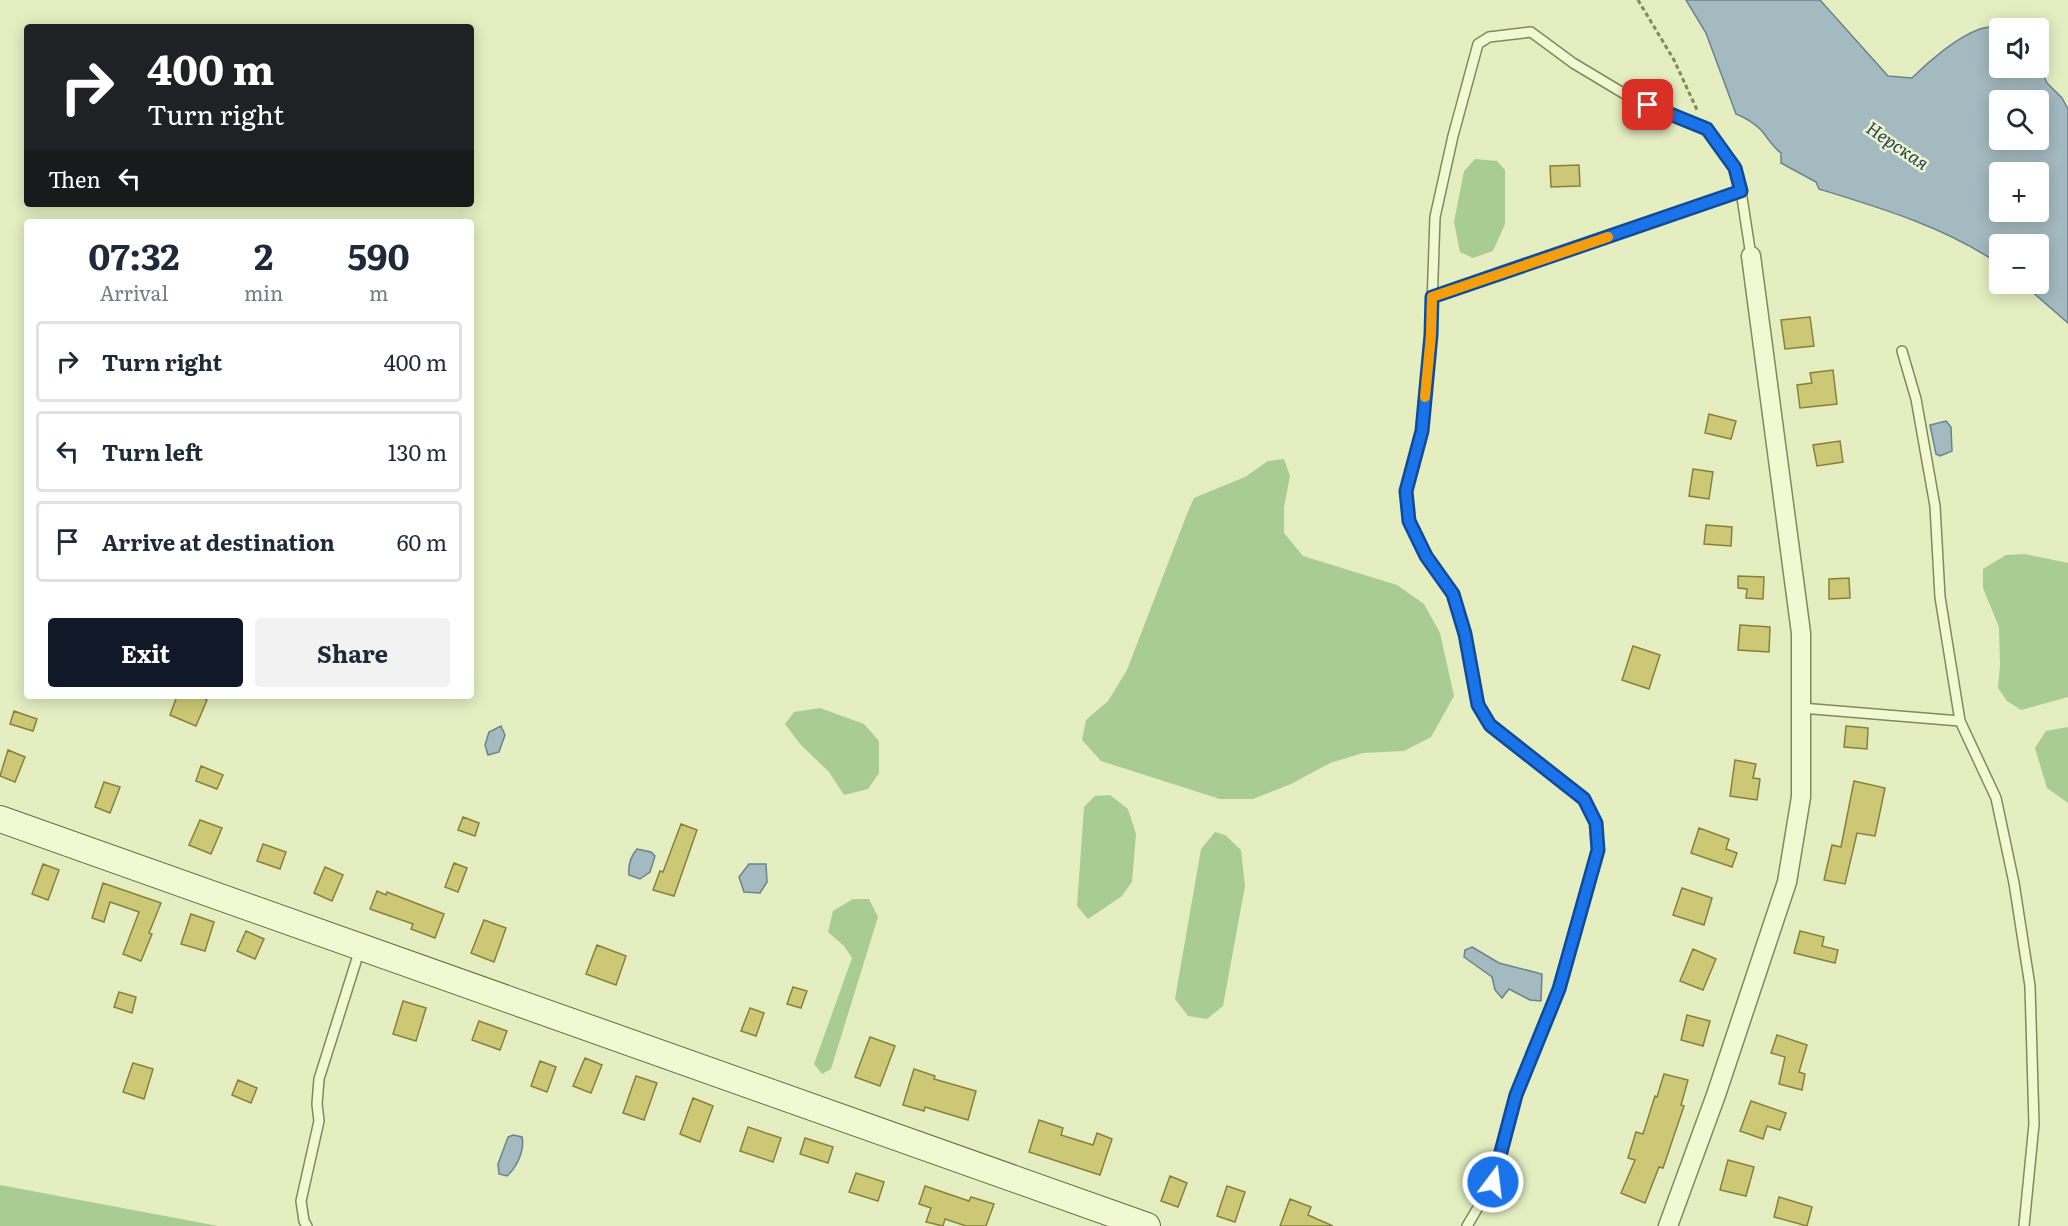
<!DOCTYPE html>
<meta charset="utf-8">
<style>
:root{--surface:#fff;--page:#f2f2f3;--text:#1f2937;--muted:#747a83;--line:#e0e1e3;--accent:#111827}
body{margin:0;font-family:Literata,serif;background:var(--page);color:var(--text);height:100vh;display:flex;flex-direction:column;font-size:22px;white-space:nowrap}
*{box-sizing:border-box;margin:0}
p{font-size:20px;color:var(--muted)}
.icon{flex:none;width:33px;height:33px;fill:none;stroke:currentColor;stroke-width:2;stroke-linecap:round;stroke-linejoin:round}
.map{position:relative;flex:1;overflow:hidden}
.drawer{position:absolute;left:24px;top:219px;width:450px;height:480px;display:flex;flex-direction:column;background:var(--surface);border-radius:6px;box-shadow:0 3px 15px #0003}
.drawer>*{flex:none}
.top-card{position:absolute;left:24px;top:24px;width:450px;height:183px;border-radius:6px;box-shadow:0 3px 15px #0003;background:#202124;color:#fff;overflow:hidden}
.buttons{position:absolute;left:1989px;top:18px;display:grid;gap:12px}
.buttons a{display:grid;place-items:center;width:60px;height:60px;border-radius:6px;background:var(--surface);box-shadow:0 3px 15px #0003;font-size:30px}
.pin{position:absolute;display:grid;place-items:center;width:51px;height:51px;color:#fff;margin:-26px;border-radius:12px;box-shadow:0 3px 9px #0006}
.me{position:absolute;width:66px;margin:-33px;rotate:15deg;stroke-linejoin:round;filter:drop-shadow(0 0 4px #0008)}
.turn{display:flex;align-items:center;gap:21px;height:126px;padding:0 24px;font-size:27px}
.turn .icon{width:78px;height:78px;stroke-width:2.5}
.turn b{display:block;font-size:42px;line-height:51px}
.then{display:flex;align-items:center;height:57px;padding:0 24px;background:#0003;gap:12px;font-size:22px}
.eta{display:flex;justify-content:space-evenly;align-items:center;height:102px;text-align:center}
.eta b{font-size:36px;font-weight:700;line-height:42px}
.action{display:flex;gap:12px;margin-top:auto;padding:12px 24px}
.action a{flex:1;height:69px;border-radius:6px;background:var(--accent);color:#fff;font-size:24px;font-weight:700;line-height:69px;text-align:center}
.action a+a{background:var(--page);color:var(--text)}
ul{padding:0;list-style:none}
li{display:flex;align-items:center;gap:18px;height:81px;margin:0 12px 9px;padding:0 12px;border:3px solid var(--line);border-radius:6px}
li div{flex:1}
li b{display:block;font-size:22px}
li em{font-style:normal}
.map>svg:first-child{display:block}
.green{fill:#a8cc94}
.water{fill:#a3bac0;stroke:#6a848e;stroke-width:1.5;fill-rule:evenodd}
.building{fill:#cdc875;stroke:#87813d;stroke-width:1.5}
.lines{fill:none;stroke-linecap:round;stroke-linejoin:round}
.lane-casing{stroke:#858857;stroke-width:12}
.street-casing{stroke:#858857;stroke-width:21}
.secondary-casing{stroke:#68693b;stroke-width:28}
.path{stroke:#858857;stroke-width:3;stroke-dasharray:4.5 3;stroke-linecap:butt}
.lane{stroke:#f1f9d3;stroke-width:9}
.street{stroke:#f1f9d3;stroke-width:18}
.secondary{stroke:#f1f9d3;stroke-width:26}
.route-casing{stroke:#114b97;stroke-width:15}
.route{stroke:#1a73e8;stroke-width:10}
.slow{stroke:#f59e0b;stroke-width:10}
.labels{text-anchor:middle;stroke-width:5;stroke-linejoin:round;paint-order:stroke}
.water-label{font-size:18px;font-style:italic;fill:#2b4357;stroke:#edf6cf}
</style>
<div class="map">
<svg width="2068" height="1226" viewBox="0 0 2068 1226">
<rect width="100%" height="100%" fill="#e4eec0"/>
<path class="green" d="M1475,159L1497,161L1505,170V224L1493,251L1473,258L1460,252L1454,222L1464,171Z
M1284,459L1290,476L1284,507V533L1303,556L1397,585L1424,604L1440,633L1454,696L1431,737L1404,751L1363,753L1330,763L1291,784L1253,799H1220L1101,761L1082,740L1086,720L1108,701L1127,670L1187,514L1194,498L1245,477L1268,461Z
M2025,554L2068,563V697L2021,710L2007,701L1998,688L2000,665L1999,627L1983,588V569L2006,555Z
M820,708L864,724L879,741V773L868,789L844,795L829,772L800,744L785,724L794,712Z
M2068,727V803L2047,788L2035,748L2046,731Z
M1110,795L1128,809L1136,834L1132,882L1122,896L1088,919L1077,906L1084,807L1095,796Z
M1215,832L1225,835L1241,850L1245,886L1223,1006L1207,1019L1188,1016L1175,999L1201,849Z
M853,899H869L878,917L831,1069L822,1074L814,1064L852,958L844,946L828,932L833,911Z
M0,1185L218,1226H0Z"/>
<path class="water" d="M1686,0H1820L1888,76L1912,78C1929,61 1957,37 1980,29C1991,25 2002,26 2013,28H2000V68H2038L2039,65L2047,83L2062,98L2068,109V323L2023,284H2038V244H2000L1999,264C1945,227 1881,208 1819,189L1816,182L1781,163V153C1772,146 1768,138 1761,130C1754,123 1746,118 1736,114L1706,33ZM2038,100V140H2000V100ZM2038,172V212H2000V172Z
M1946,421L1951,427L1952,451L1940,456L1936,454L1930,425Z
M501,726L505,735L499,752L488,755L485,745L489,732Z
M637,849L651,852L655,856L650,872L640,879L629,875C628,865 630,857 637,849Z
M749,864H766L767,882L760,893L744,892L739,877Z
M1472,947L1499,963L1542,974L1541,1001L1530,1000L1509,989L1502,998L1495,990L1492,977L1464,957L1465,950Z
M513,1135L522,1137C525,1150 517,1167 507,1176L499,1174L498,1164L508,1137Z"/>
<path class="building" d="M1579,165L1580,186L1551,187L1550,166Z
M1810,317L1814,346L1785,349L1781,320Z
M1833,370L1837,404L1800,408L1797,385L1812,383L1810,373Z
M1709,414L1736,421L1731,439L1705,433Z
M1840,441L1843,462L1817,466L1813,445Z
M1693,469L1713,472L1709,499L1689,496Z
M1706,525L1732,527L1731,546L1704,544Z
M1738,576L1764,577L1763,599L1746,598L1747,589L1738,588Z
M1849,578L1850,598L1829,599V579Z
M1740,625L1770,627L1769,652L1738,650Z
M1633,646L1660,655L1649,689L1622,680Z
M177,696H199L207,700L196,726L170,715Z
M14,711L37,719L33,731L10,724Z
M1846,726L1868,728L1867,749L1844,747Z
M8,750L25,757L15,782L0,776Z
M1735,760L1756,764L1753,778L1760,779L1757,800L1730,796Z
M201,766L223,775L217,789L196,781Z
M1854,781L1885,788L1875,836L1857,833L1845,884L1824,880L1832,845L1841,847Z
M104,782L120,787L110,813L95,807Z
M463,817L479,823L475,836L458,830Z
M200,820L222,828L211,854L189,845Z
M681,824L697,830L674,896L653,890L660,871L663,872Z
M1699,828L1729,839L1726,849L1737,853L1732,867L1691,853Z
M263,844L286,852L280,869L257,861Z
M454,863L467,868L458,892L445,887Z
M43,864L59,870L48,900L32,894Z
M325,867L343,875L332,901L314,893Z
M103,883L161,903L149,933L152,934L141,961L123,954L139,912L110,902L104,922L92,918Z
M1682,888L1712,898L1704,925L1673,915Z
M377,891L386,895L387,892L444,914L435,938L411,929L413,924L370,909Z
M191,914L214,922L205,951L181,944Z
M484,920L506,928L494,962L471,953Z
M246,931L264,939L255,959L237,951Z
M1800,931L1824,937L1822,946L1838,950L1835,963L1794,953Z
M597,945L626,956L616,985L586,974Z
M1693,949L1716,959L1703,990L1680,981Z
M793,987L807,991L801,1008L787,1004Z
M119,992L136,997L132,1013L114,1007Z
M403,1001L426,1008L416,1041L393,1034Z
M750,1008L764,1013L756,1036L741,1031Z
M1687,1015L1710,1021L1703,1046L1681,1040Z
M479,1021L507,1031L500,1050L472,1040Z
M1777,1035L1807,1045L1799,1072L1805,1074L1802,1090L1779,1084L1785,1057L1771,1053Z
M870,1037L895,1046L880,1086L855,1077Z
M585,1058L602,1065L591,1093L573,1086Z
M540,1061L556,1067L547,1092L531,1086Z
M133,1063L153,1069L144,1099L123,1092Z
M914,1069L935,1076L934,1079L976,1091L968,1120L925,1107L924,1111L903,1105Z
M1664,1074L1688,1080L1681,1105L1684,1106L1663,1168L1659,1167L1645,1203L1621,1193L1635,1160L1628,1158L1636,1132L1643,1134L1655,1096L1657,1097Z
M636,1076L657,1083L644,1120L623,1113Z
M238,1080L257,1088L251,1103L232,1095Z
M693,1098L713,1106L700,1142L680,1134Z
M1751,1101L1786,1113L1780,1130L1767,1126L1763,1139L1740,1131Z
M1039,1120L1063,1128L1061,1135L1093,1145L1097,1133L1112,1139L1100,1175L1029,1152Z
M748,1127L781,1138L773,1162L740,1151Z
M805,1138L833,1147L828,1163L800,1154Z
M1728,1160L1754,1167L1746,1196L1720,1190Z
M856,1173L884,1182L878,1201L849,1192Z
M1170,1176L1187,1183L1178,1207L1161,1201Z
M925,1186L969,1201L971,1197L994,1204L986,1226H966L945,1219L943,1226L926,1222L931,1208L919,1204Z
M1227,1186L1245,1192L1235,1222L1217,1216Z
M1779,1197L1812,1207L1807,1226L1774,1217Z
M1290,1199L1311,1207L1308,1215L1333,1226H1280Z"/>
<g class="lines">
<g class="lane-casing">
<path id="lane" d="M1432,298L1741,191
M1902,351L1916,399L1935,506L1940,597L1960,721L1996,798L2014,883L2030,986L2034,1124L2024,1226
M1801,708L1960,721
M307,1226L304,1221L301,1201L319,1121L317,1104L319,1079L360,949
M1467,1226L1493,1182L1516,1095L1559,989L1598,850L1596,823L1584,799L1490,725L1478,705L1465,634L1453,594L1426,557L1409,521L1406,491L1422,431L1431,335L1435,217L1453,136L1478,44L1489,37L1531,32L1573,63L1628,96L1707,129L1735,168L1741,191L1751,256"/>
</g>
<g class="street-casing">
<path id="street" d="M1668,1226L1716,1095L1787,882L1801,797V633L1751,256"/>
</g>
<g class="secondary-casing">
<path id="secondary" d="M0,819L1147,1226"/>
</g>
<path class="path" d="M1638,0L1674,60L1698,112"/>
<use href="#lane" class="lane"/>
<use href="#street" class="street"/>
<use href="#secondary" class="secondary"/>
</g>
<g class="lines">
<g class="route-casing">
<path id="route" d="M1493,1182L1516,1095L1559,989L1598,850L1596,823L1584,799L1490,725L1478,705L1465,634L1453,594L1426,556L1409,521L1406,491L1422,431L1431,335L1432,297L1741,191L1735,168L1707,129L1648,105"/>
</g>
<use href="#route" class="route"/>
<path class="slow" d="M1425,397L1431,335L1432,297L1608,237"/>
</g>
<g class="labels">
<g class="water-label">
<text transform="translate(1897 146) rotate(34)" y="6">Нерская</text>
</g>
</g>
</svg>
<div class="buttons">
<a><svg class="icon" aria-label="sound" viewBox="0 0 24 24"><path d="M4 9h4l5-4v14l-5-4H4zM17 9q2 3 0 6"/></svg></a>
<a><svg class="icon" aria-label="search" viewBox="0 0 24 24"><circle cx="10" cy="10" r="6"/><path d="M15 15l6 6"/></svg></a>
<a>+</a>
<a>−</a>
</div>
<div class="pin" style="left:1648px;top:105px;background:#d93025"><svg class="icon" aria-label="arrive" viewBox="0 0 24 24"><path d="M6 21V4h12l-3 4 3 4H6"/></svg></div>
<svg class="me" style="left:1493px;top:1182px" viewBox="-20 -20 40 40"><circle r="17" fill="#1a73e8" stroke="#fff" stroke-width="3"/><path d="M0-11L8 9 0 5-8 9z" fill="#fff"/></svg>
<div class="top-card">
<div class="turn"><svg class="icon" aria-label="right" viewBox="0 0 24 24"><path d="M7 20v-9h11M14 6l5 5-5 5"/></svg><div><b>400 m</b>Turn right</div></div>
<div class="then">Then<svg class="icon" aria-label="left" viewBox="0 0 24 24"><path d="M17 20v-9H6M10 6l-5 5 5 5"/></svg></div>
</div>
<section class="drawer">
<div class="eta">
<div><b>07:32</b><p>Arrival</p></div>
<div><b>2</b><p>min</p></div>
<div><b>590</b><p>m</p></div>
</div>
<ul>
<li><svg class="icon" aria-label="right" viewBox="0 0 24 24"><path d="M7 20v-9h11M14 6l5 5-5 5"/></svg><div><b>Turn right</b></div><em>400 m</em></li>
<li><svg class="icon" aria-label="left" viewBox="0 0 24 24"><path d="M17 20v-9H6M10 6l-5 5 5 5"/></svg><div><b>Turn left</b></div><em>130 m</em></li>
<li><svg class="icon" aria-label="arrive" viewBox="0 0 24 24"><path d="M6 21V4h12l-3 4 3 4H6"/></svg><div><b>Arrive at destination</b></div><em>60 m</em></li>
</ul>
<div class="action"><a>Exit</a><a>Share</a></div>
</section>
</div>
